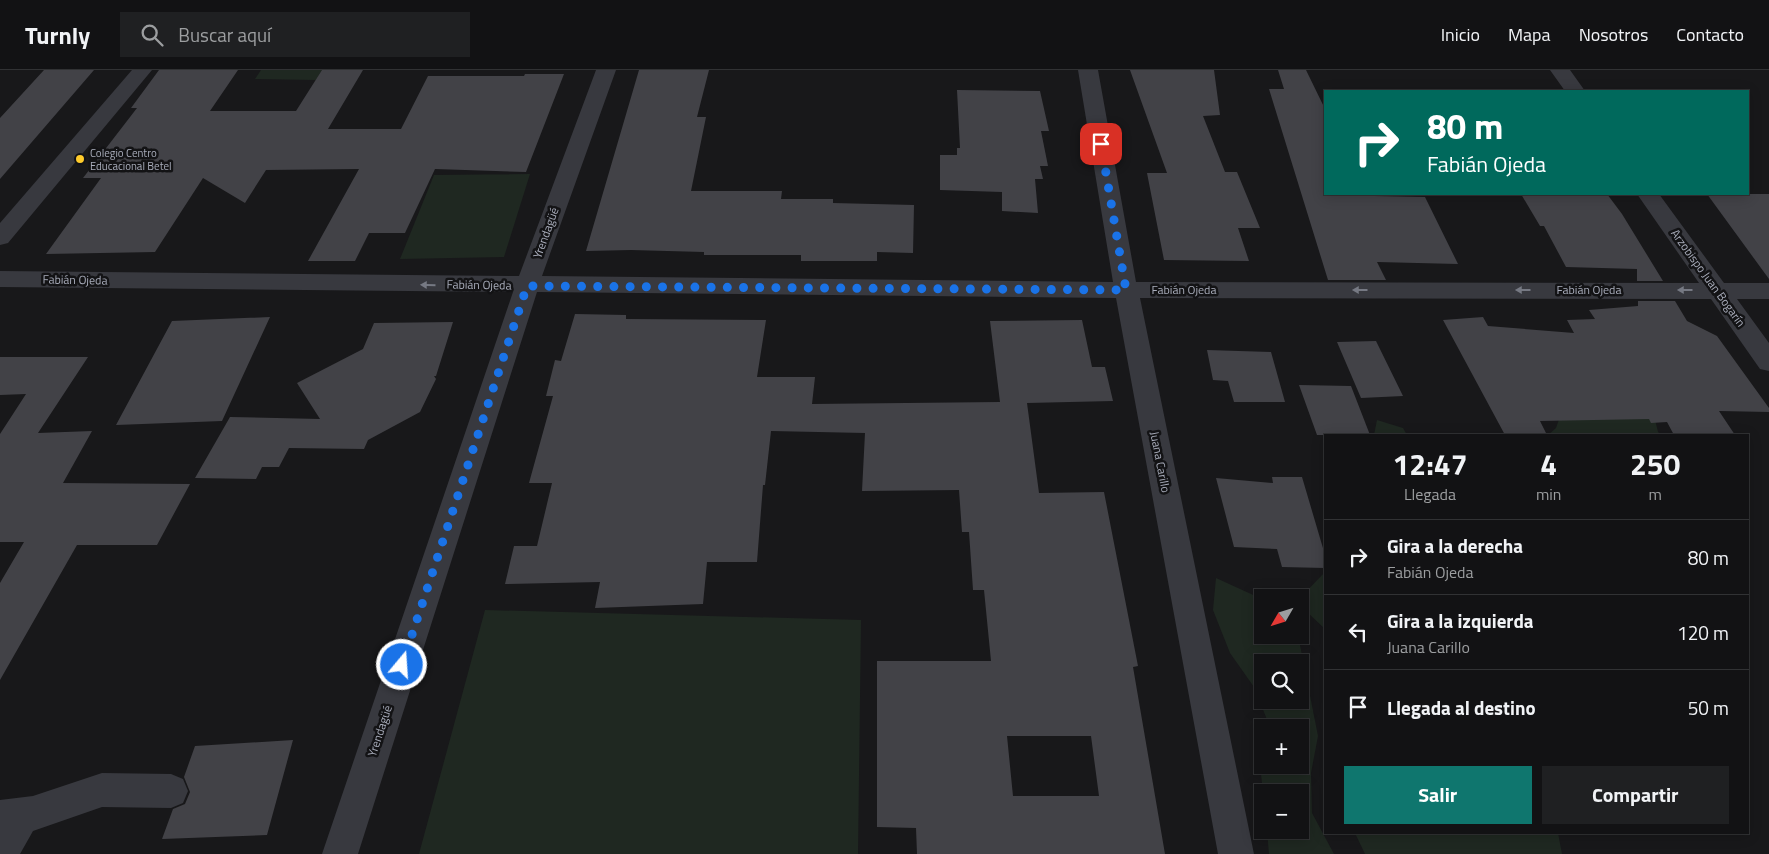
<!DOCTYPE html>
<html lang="es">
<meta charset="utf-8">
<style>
:root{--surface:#121214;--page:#1f2022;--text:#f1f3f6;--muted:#9c9ea0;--line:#313234;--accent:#0f766e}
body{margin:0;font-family:"Titillium Web",sans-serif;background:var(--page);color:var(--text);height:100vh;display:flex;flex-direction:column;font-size:19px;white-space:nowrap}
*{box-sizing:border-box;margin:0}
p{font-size:16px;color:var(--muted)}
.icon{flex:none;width:28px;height:28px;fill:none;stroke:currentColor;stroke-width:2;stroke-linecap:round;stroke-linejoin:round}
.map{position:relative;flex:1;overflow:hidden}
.panel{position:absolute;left:1324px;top:364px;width:425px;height:400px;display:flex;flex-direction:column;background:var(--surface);border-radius:0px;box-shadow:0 2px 12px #0003,0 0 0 1px var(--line)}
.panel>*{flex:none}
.guide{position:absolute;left:1324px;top:20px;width:425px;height:105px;border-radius:0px;box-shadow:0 2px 12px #0003,0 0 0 1px var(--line);background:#00695c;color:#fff;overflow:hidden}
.needle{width:32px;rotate:231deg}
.controls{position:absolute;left:1254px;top:519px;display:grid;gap:10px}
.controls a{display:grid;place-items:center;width:55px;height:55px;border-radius:0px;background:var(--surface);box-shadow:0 2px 12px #0003,0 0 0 1px var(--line);font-size:25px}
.pin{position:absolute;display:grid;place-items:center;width:42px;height:42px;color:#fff;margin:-21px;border-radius:10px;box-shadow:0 2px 8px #0006}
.me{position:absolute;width:55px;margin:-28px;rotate:18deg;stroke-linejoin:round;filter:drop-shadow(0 0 4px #0008)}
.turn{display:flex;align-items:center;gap:18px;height:105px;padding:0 20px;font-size:22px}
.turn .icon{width:65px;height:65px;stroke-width:2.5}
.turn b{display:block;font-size:35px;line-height:42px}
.eta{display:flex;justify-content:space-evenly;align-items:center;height:85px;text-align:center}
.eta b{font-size:30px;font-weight:700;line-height:35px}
.action{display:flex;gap:10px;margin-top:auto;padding:10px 20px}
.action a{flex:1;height:58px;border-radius:0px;background:var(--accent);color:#fff;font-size:20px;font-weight:700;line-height:58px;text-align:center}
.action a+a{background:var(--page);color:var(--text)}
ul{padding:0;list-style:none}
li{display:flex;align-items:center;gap:15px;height:75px;padding:0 20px;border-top:1px solid var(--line)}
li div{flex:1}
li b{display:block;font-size:19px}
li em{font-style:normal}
header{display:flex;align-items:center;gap:30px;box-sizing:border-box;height:70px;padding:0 25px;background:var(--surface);border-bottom:1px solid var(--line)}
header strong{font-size:24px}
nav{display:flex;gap:28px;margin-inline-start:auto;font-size:18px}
.search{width:350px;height:45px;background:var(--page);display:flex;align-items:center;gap:12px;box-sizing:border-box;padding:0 18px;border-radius:0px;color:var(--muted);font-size:19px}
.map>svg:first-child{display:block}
.green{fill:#1f2821;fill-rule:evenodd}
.building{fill:#424247;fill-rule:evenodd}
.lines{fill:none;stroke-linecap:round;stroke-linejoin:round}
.street{fill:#38393f;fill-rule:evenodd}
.oneway{fill:#767983}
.route{stroke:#1a73e8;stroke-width:9;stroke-dasharray:0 16.2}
.poi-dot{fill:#ffcb2b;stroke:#131315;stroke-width:2}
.labels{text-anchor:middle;stroke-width:5;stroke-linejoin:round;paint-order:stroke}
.far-poi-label{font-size:11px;fill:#a9adbb;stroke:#131315;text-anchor:start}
.street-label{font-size:12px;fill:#a9adbb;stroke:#131315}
</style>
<header>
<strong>Turnly</strong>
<div class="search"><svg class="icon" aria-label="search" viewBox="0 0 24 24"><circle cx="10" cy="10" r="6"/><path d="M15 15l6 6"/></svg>Buscar aquí</div>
<nav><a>Inicio</a><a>Mapa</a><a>Nosotros</a><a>Contacto</a></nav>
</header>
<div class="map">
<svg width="1769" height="784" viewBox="0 0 1769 784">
<rect width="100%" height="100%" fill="#18181a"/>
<path class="green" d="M261,0H322L316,10L255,9Z
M530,104L504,187L400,189L434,105Z
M1563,338L1653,342L1658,362L1661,365H1548L1556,358Z
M1377,350L1403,358L1407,365H1374Z
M1325,502V559L1306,541L1300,553V528Z
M1216,508L1262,529V565H1298L1318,666L1311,703L1312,743L1334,784H1269L1267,760H1300V722H1263L1259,686L1262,674V695H1300V658L1267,657L1268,652L1254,617L1230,583L1213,540ZM1300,592V630H1262V592Z
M485,540L861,550L858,784H419Z
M1355,763H1558L1562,784H1365Z"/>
<path class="building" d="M44,0H94L0,109V48Z
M159,0H238L210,41H296L322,0H363L328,59H401L428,6H524L525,4H564L526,102L435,99L405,163H369L355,191H308L359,99L266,100L245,133L203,108L155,182L46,184L101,108H83L137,38H131Z
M639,0H709L697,47H706L691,121H782L781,129H833V133L914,135L913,183L877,182V191H801V185H704V182L631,180L586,181Z
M1130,0H1214L1220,45L1203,46L1225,102H1237L1260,158H1238L1249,191L1164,190L1147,103H1167Z
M1278,0H1306L1325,39V125L1425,127L1458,194L1377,192L1386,210H1328L1269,19H1284Z
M957,20L1040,21L1049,61H1041L1048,96H1040L1043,109H1035L1038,143L1002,141V122L940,120V85H957V78H960Z
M1521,124H1607L1622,144L1663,211H1637V199L1566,197L1544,156H1540Z
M1707,124H1769V209Z
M1638,231H1675L1687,251L1717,266L1769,338V342L1719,341L1735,365H1674L1667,352L1651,353L1649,349L1540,351L1547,365H1505L1443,250L1483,247L1488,256L1574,263L1567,250L1595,249L1589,240L1638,236Z
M575,244L626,245V249L766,250L757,307H815L812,334L1000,332L990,251L1082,250L1092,297H1105L1113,331L1027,333L1039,423L1104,422L1138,596L1133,597L1165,784H917L916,758L877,757V591H991L984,520H973L969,462H962L959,420L862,421L865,363L771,361L765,415H763L757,492H707L703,534L595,538L600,512L505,514L514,476H537L552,413H529L553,326H546L555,290L561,291ZM1007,666H1091L1099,726H1013Z
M270,247L222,351L116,355L172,251Z
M453,252L436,306H434L436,309L420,342L368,370L364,379L289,378L279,397H262L256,409L195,408L230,347L320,349L297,313L363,279L374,253Z
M1376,271L1403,326L1361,328L1337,272Z
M1207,280L1271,282L1285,332H1234L1228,311L1213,310Z
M0,287H88L38,363L92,361L63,413L190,414L157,475H77L0,610V513L24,472H0V364L26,324L0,325Z
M1299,315L1351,316L1370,365H1317Z
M1272,407H1302L1325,485V498L1282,497L1277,479L1234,477L1216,408L1273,413Z
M293,670L267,765L162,769L173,739L185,734L190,722L184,707L195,676Z"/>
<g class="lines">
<path class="street" d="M132,0H152L8,173L0,175V153Z
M596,0H616L542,206L1113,212L1078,0H1098L1136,212L1699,213L1637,124H1659L1724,213H1769V229H1737L1769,273V301L1760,299L1711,229L1140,228L1254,784H1218L1116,228L537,222L358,784H322L513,222L0,217V201L519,206Z
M1550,0H1570L1585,21H1565Z
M102,703L171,704L183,709L188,721L183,733L171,738L102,737L33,761L20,784H0V730L33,726Z"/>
</g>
<defs><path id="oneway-solid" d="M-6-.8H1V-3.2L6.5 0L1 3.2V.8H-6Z" transform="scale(1.25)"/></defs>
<g class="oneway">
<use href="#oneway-solid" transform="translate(428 215) rotate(-179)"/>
<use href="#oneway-solid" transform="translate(1360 220) rotate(180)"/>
<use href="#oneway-solid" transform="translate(1523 220) rotate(180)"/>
<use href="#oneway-solid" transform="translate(1685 220) rotate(180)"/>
</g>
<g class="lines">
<path class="route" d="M402,595L527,216L1126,220L1101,74"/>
</g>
<circle class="poi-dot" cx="80" cy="89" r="5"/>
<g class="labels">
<g class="far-poi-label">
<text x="90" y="87">Colegio Centro<tspan x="90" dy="13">Educacional Betel</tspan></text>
</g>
<g class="street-label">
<text transform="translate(546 163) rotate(-70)" y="4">Yrendagüé</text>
<text transform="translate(1708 208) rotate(54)" y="4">Arzobispo Juan Bogarín</text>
<text transform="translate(75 210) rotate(1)" y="4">Fabián Ojeda</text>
<text transform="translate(479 215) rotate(1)" y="4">Fabián Ojeda</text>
<text x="1184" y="224">Fabián Ojeda</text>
<text x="1589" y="224">Fabián Ojeda</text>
<text transform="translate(1160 392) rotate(79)" y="4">Juana Carillo</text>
<text transform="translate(380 661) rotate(-72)" y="4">Yrendagüé</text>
</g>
</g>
</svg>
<div class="controls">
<a><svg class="needle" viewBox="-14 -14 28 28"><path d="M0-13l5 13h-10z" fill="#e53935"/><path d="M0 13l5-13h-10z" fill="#9c9ea0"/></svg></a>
<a><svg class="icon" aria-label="search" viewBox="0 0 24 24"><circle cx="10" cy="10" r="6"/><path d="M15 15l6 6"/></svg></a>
<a>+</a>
<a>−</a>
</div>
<div class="pin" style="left:1101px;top:74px;background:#d93025"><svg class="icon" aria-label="arrive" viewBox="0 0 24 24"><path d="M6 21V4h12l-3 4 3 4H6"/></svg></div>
<svg class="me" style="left:402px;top:595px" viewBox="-20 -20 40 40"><circle r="17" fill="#1a73e8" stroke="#fff" stroke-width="3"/><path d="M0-11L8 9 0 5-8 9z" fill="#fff"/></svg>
<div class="guide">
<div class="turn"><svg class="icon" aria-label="right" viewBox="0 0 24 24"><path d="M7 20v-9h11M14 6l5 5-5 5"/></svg><div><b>80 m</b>Fabián Ojeda</div></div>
</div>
<section class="panel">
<div class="eta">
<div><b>12:47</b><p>Llegada</p></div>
<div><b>4</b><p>min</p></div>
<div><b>250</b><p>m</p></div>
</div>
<ul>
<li><svg class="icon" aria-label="right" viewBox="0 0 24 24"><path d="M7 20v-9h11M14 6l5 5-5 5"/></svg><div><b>Gira a la derecha</b><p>Fabián Ojeda</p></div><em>80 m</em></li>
<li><svg class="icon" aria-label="left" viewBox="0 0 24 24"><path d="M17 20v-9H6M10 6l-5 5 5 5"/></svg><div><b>Gira a la izquierda</b><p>Juana Carillo</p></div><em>120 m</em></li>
<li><svg class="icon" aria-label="arrive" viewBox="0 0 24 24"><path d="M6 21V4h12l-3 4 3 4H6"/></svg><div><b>Llegada al destino</b></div><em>50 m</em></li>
</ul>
<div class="action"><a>Salir</a><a>Compartir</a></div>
</section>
</div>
